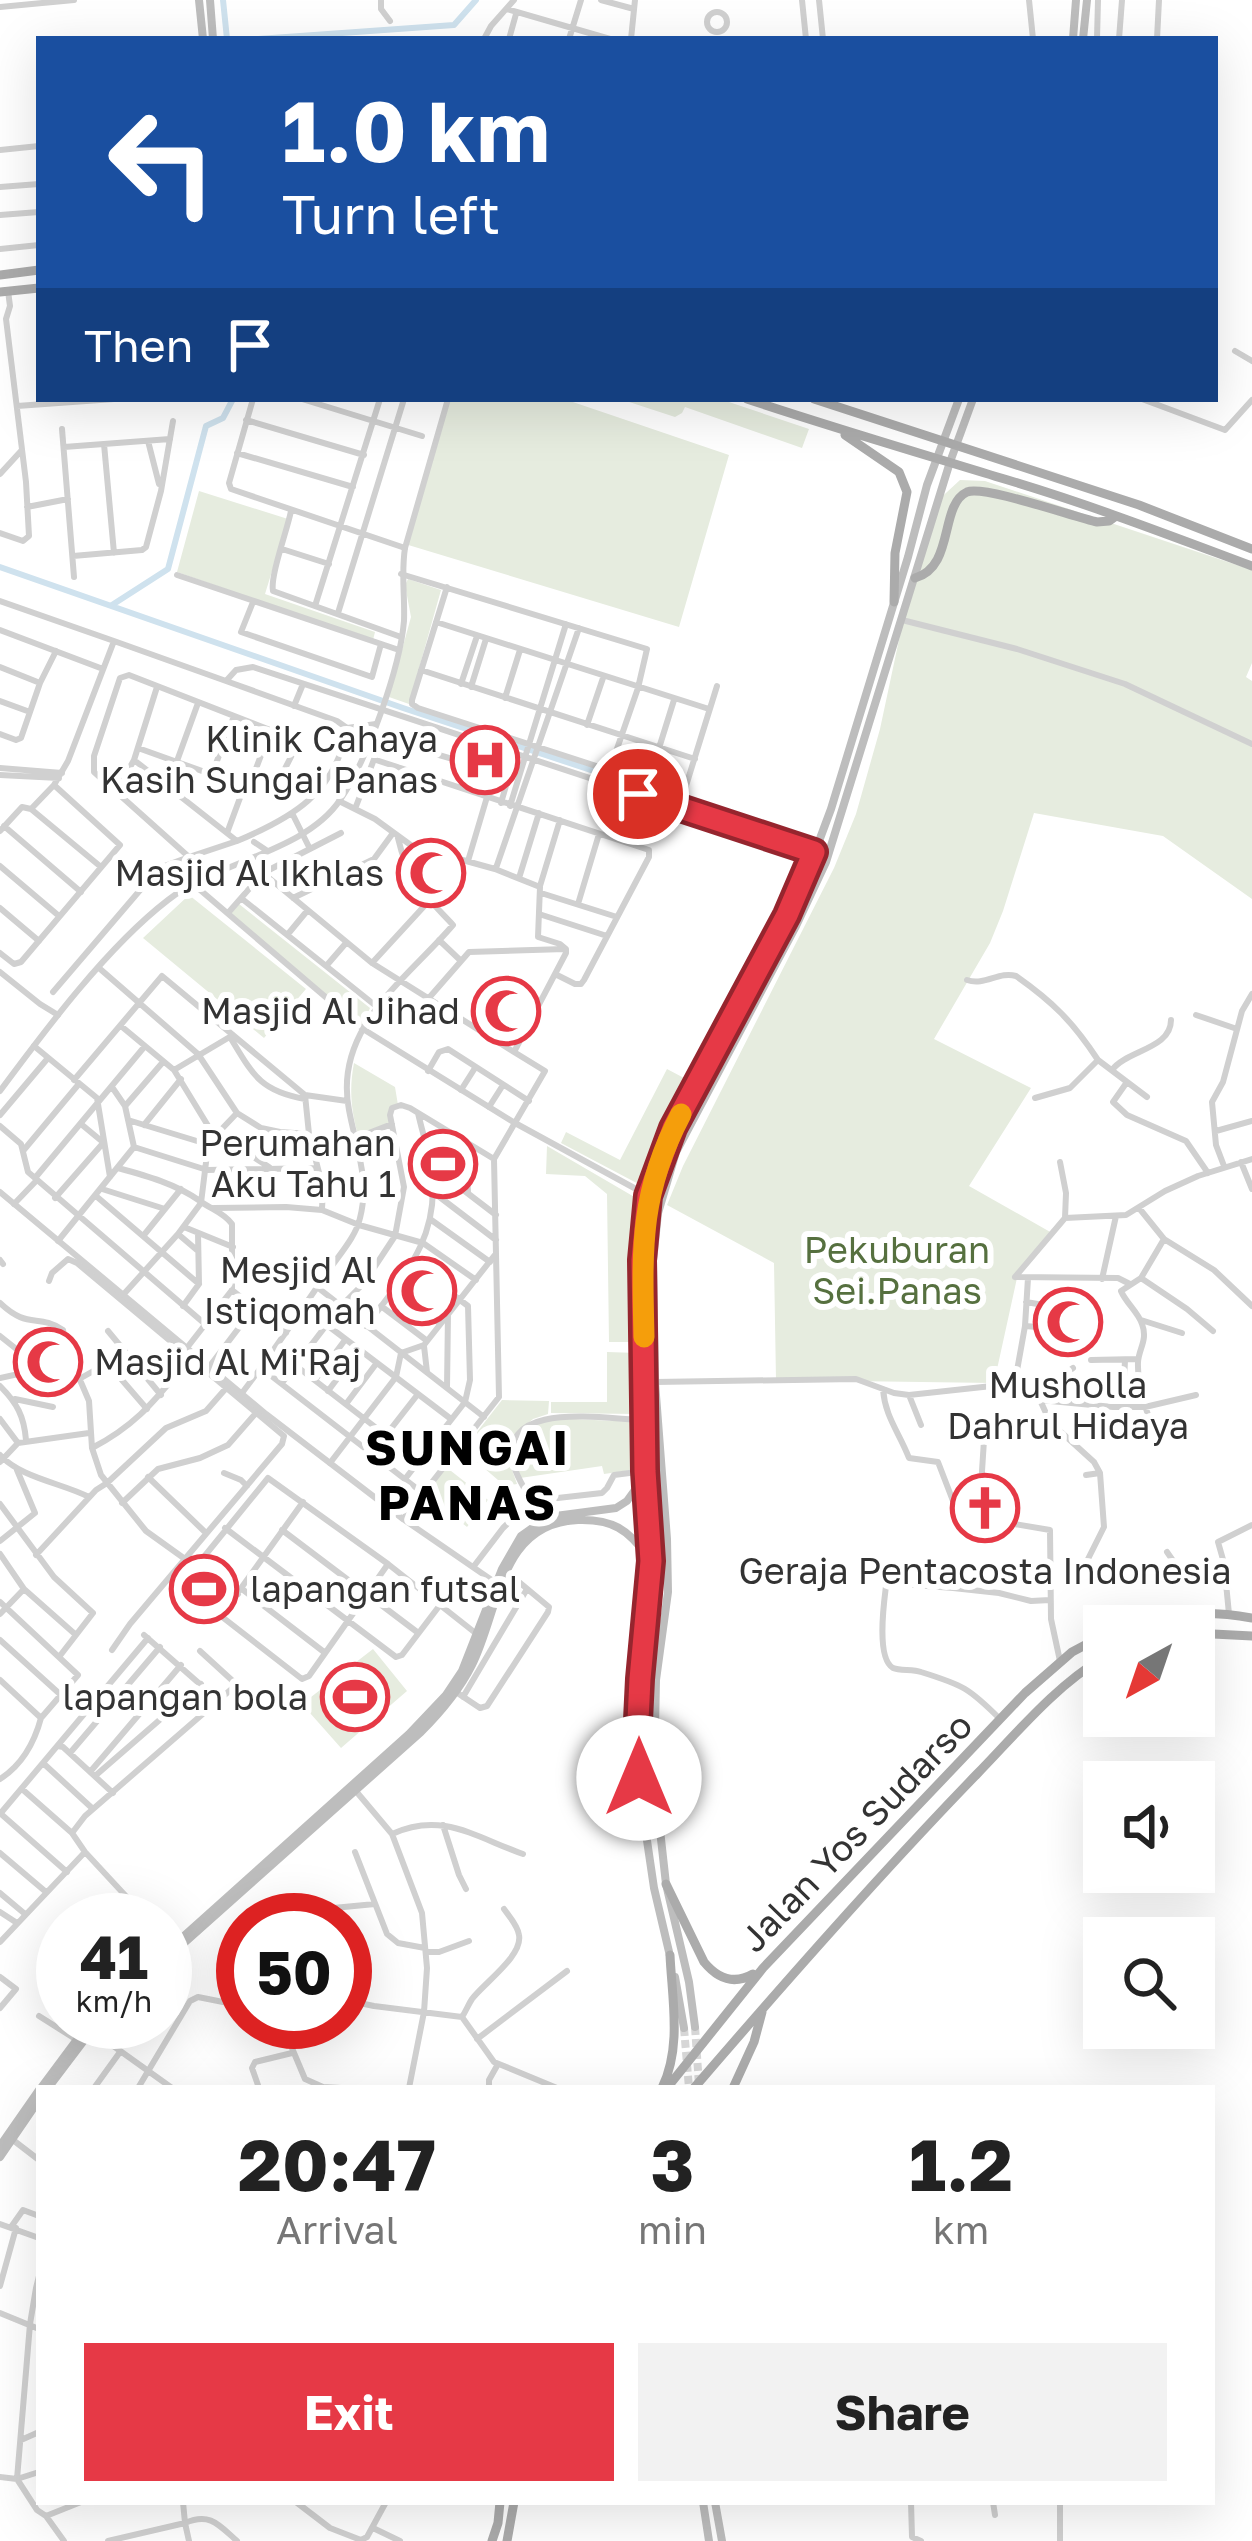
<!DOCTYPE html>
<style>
:root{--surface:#fff;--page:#f2f2f2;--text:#222;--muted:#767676;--accent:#e63946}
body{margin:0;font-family:"Golos Text",sans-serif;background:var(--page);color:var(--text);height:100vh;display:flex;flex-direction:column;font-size:45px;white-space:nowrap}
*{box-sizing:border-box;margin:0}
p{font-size:39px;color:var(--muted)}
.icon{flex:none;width:66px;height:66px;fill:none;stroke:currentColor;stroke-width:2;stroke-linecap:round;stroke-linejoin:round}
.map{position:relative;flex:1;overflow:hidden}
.panel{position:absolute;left:36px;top:2085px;width:1179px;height:420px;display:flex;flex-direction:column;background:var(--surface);border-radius:0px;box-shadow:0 12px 48px #0002}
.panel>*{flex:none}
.banner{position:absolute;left:36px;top:36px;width:1182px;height:366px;border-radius:0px;box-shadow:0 12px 48px #0002;background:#1a4fa0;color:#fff;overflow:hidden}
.needle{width:78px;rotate:220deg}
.controls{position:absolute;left:1083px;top:1605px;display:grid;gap:24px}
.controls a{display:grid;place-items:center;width:132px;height:132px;border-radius:0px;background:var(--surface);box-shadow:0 12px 48px #0002;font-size:60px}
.speed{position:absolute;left:36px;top:1893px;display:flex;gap:24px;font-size:60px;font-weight:700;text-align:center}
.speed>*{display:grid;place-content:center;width:156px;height:156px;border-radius:50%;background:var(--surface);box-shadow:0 12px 48px #0002;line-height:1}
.speed small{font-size:30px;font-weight:400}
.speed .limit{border:18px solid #d22;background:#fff;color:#111}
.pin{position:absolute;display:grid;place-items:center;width:102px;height:102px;color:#fff;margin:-51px;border:6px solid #fff;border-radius:50%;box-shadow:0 3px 12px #0007}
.me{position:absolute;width:132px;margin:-66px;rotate:0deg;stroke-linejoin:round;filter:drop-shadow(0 0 9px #0008)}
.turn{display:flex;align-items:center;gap:42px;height:252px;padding:0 48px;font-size:54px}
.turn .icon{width:156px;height:156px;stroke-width:2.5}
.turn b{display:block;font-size:84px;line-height:102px}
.then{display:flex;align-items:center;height:114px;padding:0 48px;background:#0003;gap:24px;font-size:45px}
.eta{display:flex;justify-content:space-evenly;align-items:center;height:204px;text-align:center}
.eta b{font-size:72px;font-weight:700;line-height:84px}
.action{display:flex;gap:24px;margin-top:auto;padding:24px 48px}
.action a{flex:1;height:138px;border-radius:0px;background:var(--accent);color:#fff;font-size:48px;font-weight:700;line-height:138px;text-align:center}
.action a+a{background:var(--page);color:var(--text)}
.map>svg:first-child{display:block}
.green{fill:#e6ecdf}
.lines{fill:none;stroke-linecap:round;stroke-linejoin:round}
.canal{stroke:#cfe2ee;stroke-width:6}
.secondary-tunnel{stroke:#d6d6d6;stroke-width:8;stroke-dasharray:8 4;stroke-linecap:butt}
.minor{stroke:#d0d0d0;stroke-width:6}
.tertiary{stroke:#d0d0d0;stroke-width:6}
.secondary{stroke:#bdbdbd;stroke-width:8}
.primary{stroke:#ababab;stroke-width:9}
.route-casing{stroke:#96252e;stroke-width:30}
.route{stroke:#e63946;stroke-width:21}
.slow{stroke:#f59e0b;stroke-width:21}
.labels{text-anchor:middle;stroke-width:12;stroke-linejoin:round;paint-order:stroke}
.poi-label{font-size:36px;fill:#333;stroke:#fff;text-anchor:end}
.park-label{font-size:36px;fill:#56703f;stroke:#fff}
.street-label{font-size:36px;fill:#333;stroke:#fff}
.district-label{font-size:48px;font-weight:bold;letter-spacing:3px;fill:#000;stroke:#fff}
</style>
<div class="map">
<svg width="1252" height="2541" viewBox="0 0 1252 2541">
<rect width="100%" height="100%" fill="#fff"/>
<path class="green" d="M448,399H564L729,455L679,627L405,544Z
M620,399H720L809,429L802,448L685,407L682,413L675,417Z
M960,480L985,481L1252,570V663L1246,677L1252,681V899L1163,836L1034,813L1003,911L990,943L934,1039L1031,1088L969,1186L1052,1233L1017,1278L994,1383L776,1380L774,1263L667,1205L683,1166L834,868L856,814L880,729L903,621L934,504Z
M199,491L288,519L265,594L375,632L373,640L177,572Z
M408,579L441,590L409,704L389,697L411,617L405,585Z
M189,895L306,989L264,1038L143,938Z
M239,904L370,1008L362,1027L229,916Z
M354,1063L395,1087L398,1105L389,1112L392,1124L358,1135C351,1110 349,1089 354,1063Z
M667,1069L701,1087L648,1189L561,1143L566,1132L620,1160Z
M547,1146L643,1202L640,1342H609L607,1194L585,1176L546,1174Z
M607,1352L638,1353V1414L551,1413V1402H607Z
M502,1400L549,1401L548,1414L533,1419L513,1436L510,1464L517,1484L505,1486L463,1450Z
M550,1418L638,1422L637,1465L632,1470L604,1474L602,1466L520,1478C507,1443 520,1432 550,1418Z
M446,1467L488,1500L467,1527L425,1493Z
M373,1649L407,1691L341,1748L302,1704Z"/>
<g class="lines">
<path class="canal" d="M223,0L227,39
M258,39L454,25L476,0
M0,567L403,708L794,837
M112,605L168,569L206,426L223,418L233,399"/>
<path class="secondary-tunnel" d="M695,2027L699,2085
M684,2028L689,2088"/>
<path class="minor" d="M381,0V9L390,21
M601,0L634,9
M802,0L806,39
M819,0L823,39
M1029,0L1033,39
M0,7L74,0
M507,9L610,39
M707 22a10 10 0 1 1 20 0a10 10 0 1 1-20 0Z
M484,39L491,26L514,0
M509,39L516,14
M569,39L581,0
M631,39L635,0
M1097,39L1098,0
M1119,39L1122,0
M1157,39L1159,0
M0,150L39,146
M0,187L39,184
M0,215L39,212
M0,249L39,245
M1235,351L1252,361
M253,399L229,483L231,489L405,548
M302,399L422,436
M1142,399L1225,430L1252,400
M17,406L114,399
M246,420L364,455
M62,429L74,577
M148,441L159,484
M104,444L114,553
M64,447L170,439
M237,453L353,487
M0,474L21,451
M27,507L68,499
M291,511C287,531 270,576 273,591L401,637
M0,533L23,541L29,536L26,482L6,319L10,306L8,291
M282,549L329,564
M73,556L142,550L146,547L161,491L173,421
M401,574L647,649L638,688L610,769
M177,575L399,650
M447,587L412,700V704L418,708L679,793L685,789L717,686
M0,601L114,641
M253,602L241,632L372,677L381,644
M315,606L380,399
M338,613L404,399
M902,620L1017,649L1125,684L1252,744
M436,622L709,709
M0,630L103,669
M0,667L40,683
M421,670L695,759
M461,684L477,636
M157,687L134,760L237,841C292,818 336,793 347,728L337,721L226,681
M471,687L486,639
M505,698L520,650
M0,701L30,712
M294,706L303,684
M587,725L603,678
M347,728L376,724
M0,734L16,740L21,738L40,683L56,651
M138,748L269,795L273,792L296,747V740L129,675L120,678L94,756V772L189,857L237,841
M659,748L674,700
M376,760L649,850V857L584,980L581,984H575L555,974
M177,761L198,703
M0,768L62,773
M212,774L234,716
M0,775L59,778
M249,787L271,729
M116,792L134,760
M510,806L566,624
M31,809L101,867
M355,809L381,741L384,739L504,774L508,779L501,803
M293,815L310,849
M4,826L81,892
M0,831L22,807L31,809L54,785L68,761L114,641L226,681L236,670L253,667L814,852
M227,833L244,787
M254,842L266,850
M468,861L487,797
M0,866L59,916
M496,868L579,628
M263,873L372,963L514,1052L566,953V949L560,944L538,937L540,887L495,869L412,846L375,819L339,801
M519,878L539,813
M540,886L560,820
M541,893L617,917
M241,898L376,1006
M293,898L374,859L393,833
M578,904L599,834
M0,908L39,941
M228,913L263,873L341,833
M539,914L607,936
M288,934L307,911
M439,940L460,960
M0,953L14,964L21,962L120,845L54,785
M372,963L428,902
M327,965L346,943
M99,968L198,1054L237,1113L261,1128L280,1132L309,1134
M0,972L40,1004L58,1015
M967,980C985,986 999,971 1016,976C1053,1002 1073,1022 1098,1060
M53,992L159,868L189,857
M428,999L469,952L565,949
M1196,1015L1237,1029
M121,1026L174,1070L210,1129L269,1167
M230,1037C253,1075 260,1091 305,1099
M34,1046L97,1098L110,1177
M174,1070L233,1035
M1112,1070C1127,1050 1171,1049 1171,1020
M428,1071L439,1052L448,1049L529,1101
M74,1080L162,976L305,1095L347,1101
M1127,1082L1113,1102L1127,1115L1186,1141L1208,1173
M112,1087L125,1106L134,1147
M461,1090L475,1068
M305,1095L309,1134L323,1188L322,1209
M1035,1098L1070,1088L1098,1060L1147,1097
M126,1105L163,1062
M489,1107L503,1085
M0,1115L48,1058
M128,1120L210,1145
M81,1124L104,1143
M144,1125L181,1079
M0,1126L21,1144L28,1172L205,1324
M1216,1131L1252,1121
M450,1132L452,1181
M217,1134L237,1113
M356,1138L392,1124
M466,1143L468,1193
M134,1147L207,1170L317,1168
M23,1151L78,1085
M1060,1162L1066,1193L1065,1218
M1241,1162L1252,1189
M432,1166L496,1215
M1224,1166L1216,1145L1212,1102L1223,1082L1242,1011L1252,994
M118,1168C147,1176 176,1184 200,1201C212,1210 223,1212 232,1224V1290L186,1349
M35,1178L145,1046
M102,1189L165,1209
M433,1192L496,1240
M96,1196L199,1284
M55,1198L104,1142
M14,1204L37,1180
M214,1208L286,1207L322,1210L359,1225L423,1243L476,1280
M1139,1208L1164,1239L1214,1270L1252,1306
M430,1219L490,1262
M184,1227L233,1247
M178,1234L198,1251
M144,1235L181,1189
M58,1241L134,1147
M0,1260L3,1264
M414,1265L444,1288
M1015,1277L1065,1218L1126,1215L1165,1191L1198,1176L1252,1159
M1015,1277L1118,1278L1130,1284
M1141,1278L1187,1309L1213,1331
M1102,1279L1116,1216
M49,1281L52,1273L68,1259L77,1263L284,1436L282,1444L130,1624L112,1650
M317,1287L484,1417
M396,1289L439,1323
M232,1290L286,1333
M123,1295L178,1234L201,1203L210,1130
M0,1303C28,1330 38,1313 63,1330L68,1352L89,1401L92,1448L101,1475L146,1531L185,1559
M183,1306L199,1284L198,1233
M381,1306L426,1340
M1055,1307L1082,1312
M1141,1320L1182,1333
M327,1325L451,1419
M366,1326C404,1276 442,1236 431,1167C428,1149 422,1131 418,1113
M1025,1326L1050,1328L1055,1307L1026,1302
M108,1331L161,1395
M0,1336L39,1367
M424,1346L427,1372
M1091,1360L1137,1359
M295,1365L419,1461
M209,1367L254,1308
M261,1368L424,1494
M0,1378L41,1369L68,1352
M81,1378L104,1365H109L147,1409
M315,1380L345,1340
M1104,1381L1124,1382L1125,1360
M655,1382L856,1379L894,1393L909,1395L992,1386L1040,1400L1113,1407H1145L1196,1395
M282,1383L341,1306L364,1283L395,1236L404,1187L390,1115L392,1108L401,1105L410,1108L494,1159
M0,1386C17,1403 24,1416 26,1440
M447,1388L448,1313
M883,1389C885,1417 899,1432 909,1458L938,1462L953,1501L959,1507L979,1518L1050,1530L1051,1619L1060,1661
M328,1391L358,1351
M242,1393C272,1354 299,1313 327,1273C338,1256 356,1237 360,1218C370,1179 356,1148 349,1110C333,1028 406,980 453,925C425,895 408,882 398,838
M1013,1393L1025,1326L1028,1278
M909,1395L921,1425
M15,1399L53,1407
M1040,1400L1050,1422L1094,1462L1100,1473L1104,1527L1086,1563
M1055,1401L1058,1379L1073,1368
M346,1404L376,1364
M0,1419L18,1443
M386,1435L418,1394
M971,1437L981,1436L984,1440L979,1518
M1157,1439C1148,1416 1137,1387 1138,1362C1139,1348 1148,1340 1142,1324C1138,1312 1126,1303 1121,1291L1141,1278L1164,1239
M92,1448C140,1423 157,1397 191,1357
M0,1455C21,1478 62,1483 89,1497
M0,1462L18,1443L89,1433
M330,1463L396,1377L401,1353L424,1345L494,1256
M224,1473L241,1480L247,1486
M1086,1475L1100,1473
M148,1477L206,1533
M268,1478L388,1564L309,1676L302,1679L181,1585Z
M405,1479L465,1402L470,1380L468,1306L444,1288L426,1314
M531,1501C526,1490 517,1478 514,1466C496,1398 609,1420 645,1420
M122,1503L158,1469L200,1458L228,1445L256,1413H260
M0,1504L54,1577L93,1613L59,1657
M403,1519L499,1397L494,1159L545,1071L514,1052
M225,1528L396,1657L402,1655L440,1605
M282,1530L417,1632
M0,1541L35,1513L17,1470
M1167,1552L1176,1565L1183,1569L1224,1563
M0,1554L24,1589L76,1635
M36,1555L96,1490L107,1483L166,1428L206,1411L228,1386
M199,1562L238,1594
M388,1564L478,1635
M474,1566L503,1528L531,1501L602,1493L607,1488L614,1475L645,1471
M242,1589L324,1652
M0,1602L78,1675L41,1718L0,1680
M0,1614L24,1589
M1229,1614L1224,1563L1218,1542L1252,1525
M221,1616L303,1502
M144,1635L218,1700
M0,1640L62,1696
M456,1692L480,1708L487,1706L548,1612L549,1607L507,1572
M463,1697L527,1589
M1000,1719C969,1688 963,1685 921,1672C913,1669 900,1671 893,1668C876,1658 884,1602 886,1586L900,1584L953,1588L999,1593L1031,1601L1050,1600
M58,1746L63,1747L113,1793
M70,1753L160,1647
M43,1763L93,1809
M90,1772L181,1665
M95,1776L201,1684
M0,1779C22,1765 34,1744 41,1718
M22,1789L72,1833L85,1852L148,1920
M355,1790L392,1834L422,1913L427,1968L424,2012L409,2088
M0,1814L148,1638
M1,1814L67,1872
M443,1825L459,1875L466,1889
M72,1833L85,1816L235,1686V1683L200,1651
M392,1834C442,1811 475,1837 523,1854
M355,1852L387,1934L398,1943L425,1948
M0,1853L46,1892
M0,1893L25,1914
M323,1909L375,1904
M0,1912L17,1923
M0,1942L85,1852
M426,1952H439L469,1941
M0,1977L16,1989L0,2008
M345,2000L374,2006L462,2017L494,2062L557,2088
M39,2016L77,2040
M462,2017C466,2011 468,2005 472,1999C484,1983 523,1956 519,1935C518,1926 509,1916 504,1909
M281,2022L305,2079L323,2087L341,2088
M91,2030L172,2088
M477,2039L567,1971
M94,2088L120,2052
M138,2088L190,2001L198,1997L243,2006
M259,2088L252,2068L255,2062L292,2053
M489,2088V2080L498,2064
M13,2140L39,2160
M0,2224L39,2238
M11,2227L23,2210L39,2216
M0,2286L16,2228
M36,2288L39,2276
M39,2289L36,2288L30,2324L17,2479L37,2510L46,2516L64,2541
M0,2313L39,2329
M21,2440L39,2432
M0,2477L17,2479L39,2472
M183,2502L185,2523C210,2512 219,2525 237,2541
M296,2502L330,2528L361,2540L367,2537L386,2502
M911,2502L912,2537L921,2541
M993,2502L995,2515
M46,2516L81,2502
M373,2528L400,2541
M108,2541L185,2523L189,2541
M1060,2541V2502"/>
<path class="tertiary" d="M192,883L363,1029L515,1123L647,1195
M0,1091C46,1029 107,947 168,900C218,861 305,852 340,800C367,761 400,668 404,621C405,596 401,573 405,548L448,399
M0,1192L266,1414L403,1519L496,1583"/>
<path class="secondary" d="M199,0L203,39
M210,0L213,39
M1073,39L1076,0
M1083,39L1087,0
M165,1953L409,1734L446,1695L462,1671L502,1569L521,1536L548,1517L616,1508L627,1501L645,1476
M670,1956L654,1888L640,1793L637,1741L651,1561L645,1471L642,1260L648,1195L673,1128L787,915L809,868L831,809L908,557L927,485L959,399
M165,1960L421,1732C441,1712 459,1691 472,1665C500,1609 499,1523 578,1520C612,1519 628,1529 648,1557
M675,1977L684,2028
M695,2027L689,1982L666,1884L654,1776L656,1680L668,1592L667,1539L655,1382L653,1261L658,1213L676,1152L796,926L826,862L950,462L973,399
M41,2088L90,2022
M48,2088L98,2022
M0,2146L39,2090
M0,2157L39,2100
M703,2502L709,2541
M715,2502L722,2541"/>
<path class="primary" d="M0,275L39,270
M0,292L39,288
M747,399C831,427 916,452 1001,478C1086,503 1169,535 1252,566
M814,399L1139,505L1252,549
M845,435L899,472L907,492L895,553L894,602
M915,578C955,567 939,505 967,492C984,485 1074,517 1097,522L1109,521L1116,516
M1126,1626C1168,1612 1208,1610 1252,1618
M1194,1633L1252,1636
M666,1884L704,1962C718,1979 734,1985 753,1974
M662,2088C682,2047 672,1999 670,1955
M667,2088L763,1968L1025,1693L1072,1652L1104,1635
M694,2088C786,1981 879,1875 977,1774C1017,1733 1054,1687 1104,1657
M733,2088L754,2042L762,2012
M492,2541L498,2523L500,2502
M507,2541L514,2502"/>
</g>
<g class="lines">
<g class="route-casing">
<path id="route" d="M638,794L814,852L787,915L673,1128L648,1196L642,1260L645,1471L651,1561L640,1679L637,1741L639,1778"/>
</g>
<use href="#route" class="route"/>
<path class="slow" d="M644,1337C642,1249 639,1194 681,1114"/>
</g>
<defs>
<g id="hospital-ring" transform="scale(3.45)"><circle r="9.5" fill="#fff" stroke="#e63946" stroke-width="1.5"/><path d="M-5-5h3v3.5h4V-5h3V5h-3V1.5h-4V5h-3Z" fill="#e63946"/></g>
<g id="mosque-ring" transform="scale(3.45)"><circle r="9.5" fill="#fff" stroke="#e63946" stroke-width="1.5"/><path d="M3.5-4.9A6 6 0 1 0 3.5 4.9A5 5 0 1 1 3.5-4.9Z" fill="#e63946"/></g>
<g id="stadium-ring" transform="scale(3.45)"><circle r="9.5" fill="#fff" stroke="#e63946" stroke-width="1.5"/><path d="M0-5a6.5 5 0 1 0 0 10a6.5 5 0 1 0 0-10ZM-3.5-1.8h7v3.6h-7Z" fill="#e63946"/></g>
<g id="church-ring" transform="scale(3.45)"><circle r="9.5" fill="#fff" stroke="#e63946" stroke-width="1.5"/><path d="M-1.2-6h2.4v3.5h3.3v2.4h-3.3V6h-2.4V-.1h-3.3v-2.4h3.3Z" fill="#e63946"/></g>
</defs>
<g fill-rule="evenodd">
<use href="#hospital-ring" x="485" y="760"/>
<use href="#mosque-ring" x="431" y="873"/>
<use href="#mosque-ring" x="506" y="1011"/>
<use href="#stadium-ring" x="443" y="1164"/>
<use href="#mosque-ring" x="422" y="1291"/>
<use href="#mosque-ring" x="1068" y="1322"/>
<use href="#mosque-ring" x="48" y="1362"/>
<use href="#church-ring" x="985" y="1508"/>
<use href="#stadium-ring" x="204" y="1589"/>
<use href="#stadium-ring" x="355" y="1697"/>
</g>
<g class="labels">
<g class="poi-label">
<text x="438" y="752">Klinik Cahaya<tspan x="438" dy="41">Kasih Sungai Panas</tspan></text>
<text x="384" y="886">Masjid Al Ikhlas</text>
<text x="460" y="1024">Masjid Al Jihad</text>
<text x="396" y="1156">Perumahan<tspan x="396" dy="41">Aku Tahu 1</tspan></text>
<text x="376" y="1283">Mesjid Al<tspan x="376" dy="41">Istiqomah</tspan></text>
<text x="94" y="1375" text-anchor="start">Masjid Al Mi'Raj</text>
<text x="1068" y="1398" text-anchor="middle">Musholla<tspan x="1068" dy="41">Dahrul Hidaya</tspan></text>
<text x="985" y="1584" text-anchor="middle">Geraja Pentacosta Indonesia</text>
<text x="250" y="1602" text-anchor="start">lapangan futsal</text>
<text x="308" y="1710">lapangan bola</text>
</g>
<g class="park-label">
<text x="897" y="1263">Pekuburan<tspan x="897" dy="41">Sei.Panas</tspan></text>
</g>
<g class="street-label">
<text transform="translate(856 1832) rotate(-46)" y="13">Jalan Yos Sudarso</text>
</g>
<g class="district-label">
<text x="468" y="1465">SUNGAI<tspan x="468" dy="55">PANAS</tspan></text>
</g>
</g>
</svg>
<div class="controls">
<a><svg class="needle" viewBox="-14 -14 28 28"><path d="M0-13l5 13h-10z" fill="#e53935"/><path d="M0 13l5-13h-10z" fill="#767676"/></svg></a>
<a><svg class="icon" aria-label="sound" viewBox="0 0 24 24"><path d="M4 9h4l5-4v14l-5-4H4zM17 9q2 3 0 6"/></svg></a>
<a><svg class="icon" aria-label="search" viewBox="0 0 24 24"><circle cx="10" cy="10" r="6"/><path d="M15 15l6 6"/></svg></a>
</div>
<div class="speed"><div>41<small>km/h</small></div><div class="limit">50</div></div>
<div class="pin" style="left:638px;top:794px;background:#d93025"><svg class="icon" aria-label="arrive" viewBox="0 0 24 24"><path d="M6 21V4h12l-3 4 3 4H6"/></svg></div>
<svg class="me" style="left:639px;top:1778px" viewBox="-20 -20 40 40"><circle r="19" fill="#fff"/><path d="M0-13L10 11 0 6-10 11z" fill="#e63946"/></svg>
<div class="banner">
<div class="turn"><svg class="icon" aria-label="left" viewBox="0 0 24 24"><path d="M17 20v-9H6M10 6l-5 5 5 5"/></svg><div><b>1.0 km</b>Turn left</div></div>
<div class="then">Then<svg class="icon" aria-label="arrive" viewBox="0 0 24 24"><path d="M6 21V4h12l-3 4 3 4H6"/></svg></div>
</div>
<section class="panel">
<div class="eta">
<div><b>20:47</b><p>Arrival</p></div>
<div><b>3</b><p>min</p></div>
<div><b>1.2</b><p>km</p></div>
</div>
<div class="action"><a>Exit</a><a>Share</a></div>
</section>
</div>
